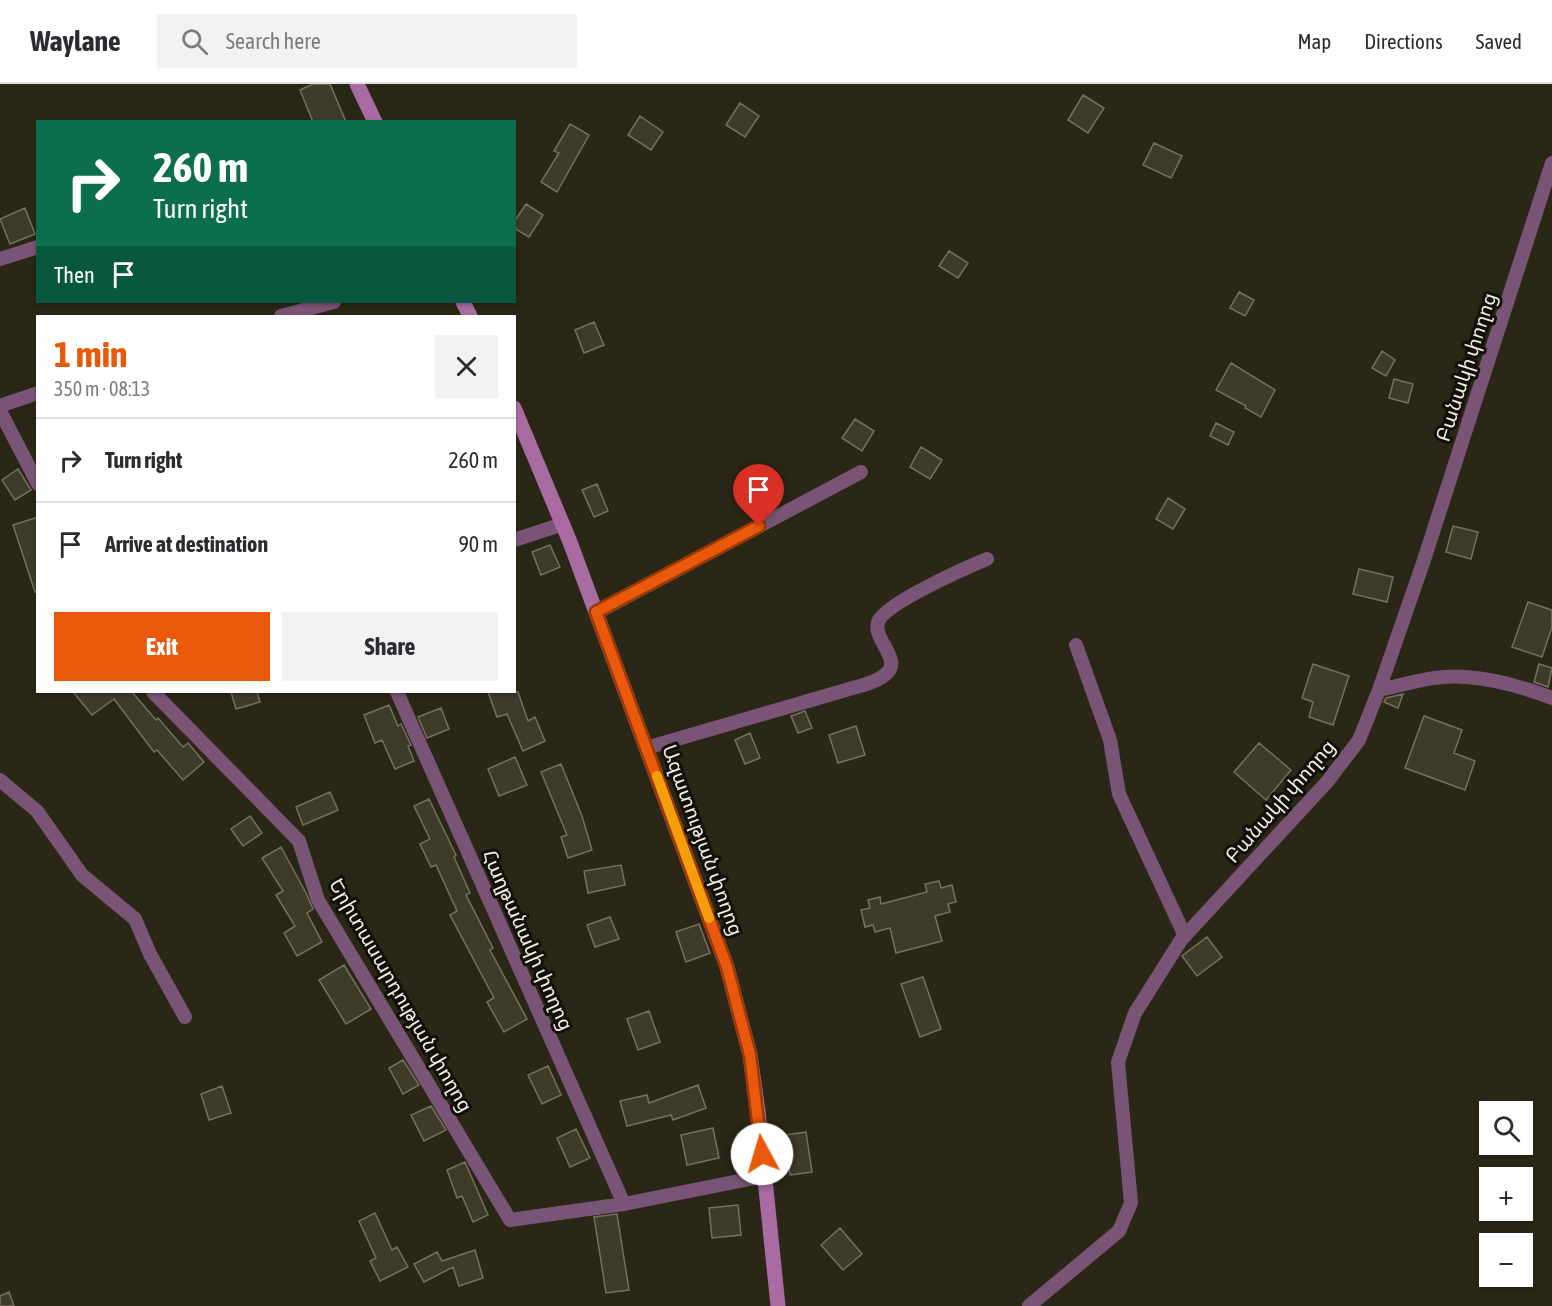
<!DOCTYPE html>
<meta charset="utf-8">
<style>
:root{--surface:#fff;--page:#f2f2f3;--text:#2b2b33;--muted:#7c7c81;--line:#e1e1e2;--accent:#ea580c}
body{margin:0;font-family:"Asap Condensed","Noto Sans Armenian",sans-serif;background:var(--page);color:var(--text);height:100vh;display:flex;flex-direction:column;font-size:22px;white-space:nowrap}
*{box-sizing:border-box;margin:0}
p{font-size:20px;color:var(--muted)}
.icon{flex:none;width:33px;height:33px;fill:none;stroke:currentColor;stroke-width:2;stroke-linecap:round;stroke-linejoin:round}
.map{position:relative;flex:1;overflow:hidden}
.drawer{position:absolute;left:36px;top:231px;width:480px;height:378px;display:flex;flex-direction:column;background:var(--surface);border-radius:0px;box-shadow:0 2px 4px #0004}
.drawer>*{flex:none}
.banner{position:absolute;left:36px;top:36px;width:480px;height:183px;border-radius:0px;box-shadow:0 2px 4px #0004;background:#0b6e4f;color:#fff;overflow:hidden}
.buttons{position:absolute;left:1479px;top:1017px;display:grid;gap:12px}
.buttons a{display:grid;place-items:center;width:54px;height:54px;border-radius:0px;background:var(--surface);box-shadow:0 2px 4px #0004;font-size:30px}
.pin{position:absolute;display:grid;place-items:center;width:51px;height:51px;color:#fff;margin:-62px -26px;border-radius:50% 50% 50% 0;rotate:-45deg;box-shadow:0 0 6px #0007}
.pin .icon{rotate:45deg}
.me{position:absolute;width:66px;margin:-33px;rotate:354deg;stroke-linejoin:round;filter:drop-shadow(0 0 4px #0008)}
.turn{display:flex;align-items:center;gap:21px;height:126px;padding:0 18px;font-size:27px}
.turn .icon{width:78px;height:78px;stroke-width:2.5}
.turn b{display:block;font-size:42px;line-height:51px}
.then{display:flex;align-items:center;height:57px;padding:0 18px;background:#0003;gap:12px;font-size:22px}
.round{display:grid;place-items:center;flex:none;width:63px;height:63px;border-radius:0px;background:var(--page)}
.summary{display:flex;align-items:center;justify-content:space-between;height:102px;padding:0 18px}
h1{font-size:36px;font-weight:700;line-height:45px;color:var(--accent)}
.action{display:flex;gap:12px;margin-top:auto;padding:12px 18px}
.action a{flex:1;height:69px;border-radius:0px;background:var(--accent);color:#fff;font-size:24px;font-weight:700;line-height:69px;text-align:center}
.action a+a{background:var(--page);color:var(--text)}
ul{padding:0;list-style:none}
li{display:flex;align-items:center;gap:18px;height:84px;padding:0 18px;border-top:2px solid var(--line)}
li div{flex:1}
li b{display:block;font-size:22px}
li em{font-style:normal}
header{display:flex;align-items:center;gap:36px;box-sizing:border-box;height:84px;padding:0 30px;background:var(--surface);border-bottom:2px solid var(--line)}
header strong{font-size:28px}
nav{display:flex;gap:33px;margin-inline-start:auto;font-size:21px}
.search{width:420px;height:54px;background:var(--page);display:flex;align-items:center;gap:15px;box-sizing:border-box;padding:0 21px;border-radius:0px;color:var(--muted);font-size:22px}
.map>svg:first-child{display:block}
.building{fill:#3f3b29;stroke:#75715d;stroke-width:1.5}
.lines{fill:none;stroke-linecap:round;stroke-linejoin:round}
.street{stroke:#7a5476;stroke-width:14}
.secondary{stroke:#a86ca3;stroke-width:15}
.route-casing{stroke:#983908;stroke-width:15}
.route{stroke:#ea580c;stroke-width:10}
.slow{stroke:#f59e0b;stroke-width:10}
.labels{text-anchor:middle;stroke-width:6;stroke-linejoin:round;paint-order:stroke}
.street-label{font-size:20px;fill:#f1efe4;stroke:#121009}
</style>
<header>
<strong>Waylane</strong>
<div class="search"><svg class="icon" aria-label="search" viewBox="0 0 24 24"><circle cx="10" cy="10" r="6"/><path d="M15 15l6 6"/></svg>Search here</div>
<nav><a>Map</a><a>Directions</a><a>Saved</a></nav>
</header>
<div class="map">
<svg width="1552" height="1222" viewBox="0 0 1552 1222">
<rect width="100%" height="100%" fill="#2b2716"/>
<path class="building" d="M313,0H330L346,38H313L300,6Z
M1083,11L1104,24L1088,49L1068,36Z
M740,19L759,32L745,53L726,41Z
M640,32L663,48L651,66L628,51Z
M570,40L589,51L557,108L541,98L559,69L554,67Z
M1154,59L1182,72L1171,94L1143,81Z
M526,120L543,131L529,153L514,144V138Z
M25,124L35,150L10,160L0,135Z
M949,167L968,179L958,194L939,182Z
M1239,208L1254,216L1245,232L1230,224Z
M594,238L604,261L584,269L575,246Z
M1382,267L1395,276L1386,292L1372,284Z
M1231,279L1275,306L1261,333L1245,324L1246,322L1216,306Z
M1394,295L1413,300L1408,319L1389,314Z
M855,335L874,347L862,367L842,354Z
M1216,339L1234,348L1228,361L1210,352Z
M921,363L942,376L930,395L910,383Z
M18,385L31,406L15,416L2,396Z
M597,400L608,427L594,433L582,406Z
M1168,414L1185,425L1173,445L1156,435Z
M38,433V507L35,508L13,441Z
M1453,442L1478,448L1471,475L1446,468Z
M550,461L560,483L541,491L532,468Z
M1359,485L1393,493L1387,518L1353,510Z
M1528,518L1552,526V543L1542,573L1512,563Z
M1313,580L1349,592L1333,641L1309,633L1313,618L1302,614Z
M1539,580L1552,584L1548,603L1534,598Z
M73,608H132L156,636L158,634L183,663L188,659L204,678L183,696L157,666L154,668L114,615L92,631Z
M231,608H257L260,618L236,625Z
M488,608H518L528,637L535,633L545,657L523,667L507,630L497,633Z
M1403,610L1398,624L1384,618L1386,614Z
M389,621L398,642L401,640L411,661L408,662L414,677L395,685L382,656L375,659L364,631Z
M441,624L449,645L427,654L418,633Z
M805,627L812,644L798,649L791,632Z
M1424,632L1462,646L1454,669L1475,677L1465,706L1405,684Z
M856,642L865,671L838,679L829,651Z
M750,649L760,674L745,680L735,656Z
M1259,659L1291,686L1266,716L1234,688Z
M515,673L527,701L499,712L488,685Z
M561,680L582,732L592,766L568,774L561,753L567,751L541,688Z
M330,708L338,726L303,741L296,723Z
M429,715L456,771L454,773L470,809L466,811L493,864L490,866L527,935L504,948L487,918L494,914L450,831L457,827L436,781L431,783L420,760L430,755L414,722Z
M250,732L262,749L243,762L231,745Z
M281,763L306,809L313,825L307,829L322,858L297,872L284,849L295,842L276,811L283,807L262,774Z
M621,781L625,801L588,809L584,787Z
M939,797L941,804L952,801L956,818L948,820L950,828L935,832L942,857L896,869L890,844L875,848L873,841L865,843L861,826L870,824L868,816L880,813L881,820L927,808L925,800Z
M610,833L619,855L595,863L587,841Z
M699,840L710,869L686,878L676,848Z
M1207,853L1222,873L1197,892L1182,872Z
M344,881L371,925L346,940L319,896Z
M923,893L941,945L920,953L901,900Z
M649,927L660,958L638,966L627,935Z
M403,976L419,1001L403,1010L389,984Z
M548,982L561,1011L542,1020L528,991Z
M698,1001L706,1024L673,1036L671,1031L627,1042L620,1017L647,1011L649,1019Z
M222,1002L231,1029L209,1036L201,1010Z
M431,1022L446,1046L424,1057L411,1031Z
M713,1044L719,1074L687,1081L681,1051Z
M576,1045L590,1074L570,1083L557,1054Z
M806,1048L812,1088L790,1091L785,1051Z
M465,1078L488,1131L473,1138L462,1112L457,1114L447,1086Z
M738,1121L741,1151L712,1154L709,1124Z
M375,1129L392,1166L397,1163L408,1183L380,1197L370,1177L376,1174L359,1137Z
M617,1130L629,1206L606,1209L594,1133Z
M840,1144L862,1170L843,1186L821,1161Z
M475,1166L483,1194L459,1202L453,1183L424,1198L414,1180L437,1168L442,1177Z
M9,1208L14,1222H0V1212Z"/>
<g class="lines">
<path class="street" d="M0,175L38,163
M281,232L334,218
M0,322L38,309
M0,327L38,400
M514,456L563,440
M596,529L861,388
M1076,561L1110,656L1119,710L1185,852
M1379,606C1407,600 1437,590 1466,593C1494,595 1526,604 1552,614
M153,608L299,757L318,816L510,1136L624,1120L764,1092
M397,608L624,1120
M646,664L846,606C859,602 879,598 888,588C901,573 870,553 879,536C889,518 965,484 987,475
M0,696L37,727L82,791L135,835L150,870L185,933
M1029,1222L1119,1147L1131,1119L1118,978L1135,929L1181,856L1327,698L1359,656L1379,606L1423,479L1552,79"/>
<path class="secondary" d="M357,0L375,38
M463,218L470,232
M514,324L570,458L727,883L750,971L758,1027L778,1222"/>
</g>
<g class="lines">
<g class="route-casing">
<path id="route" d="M759,442L596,528L727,883L750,971L762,1070"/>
</g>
<use href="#route" class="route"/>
<path class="slow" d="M657,692L709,834"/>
</g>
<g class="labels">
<g class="street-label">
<text transform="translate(1466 283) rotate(-72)" y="7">Բանակի փողոց</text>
<text transform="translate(1280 717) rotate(-49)" y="7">Բանակի փողոց</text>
<text transform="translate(703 756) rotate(70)" y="7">Ազատության փողոց</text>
<text transform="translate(528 856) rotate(66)" y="7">Հաղթանակի փողոց</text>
<text transform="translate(401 911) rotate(60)" y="7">Երիտասարդության փողոց</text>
</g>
</g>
</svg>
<div class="buttons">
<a><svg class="icon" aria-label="search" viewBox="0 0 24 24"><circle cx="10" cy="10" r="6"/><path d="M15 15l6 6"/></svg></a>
<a>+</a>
<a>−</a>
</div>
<div class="pin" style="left:759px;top:442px;background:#d93025"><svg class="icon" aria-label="arrive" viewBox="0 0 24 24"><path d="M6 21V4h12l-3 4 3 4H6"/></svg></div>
<svg class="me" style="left:762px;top:1070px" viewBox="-20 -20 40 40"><circle r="19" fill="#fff"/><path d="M0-13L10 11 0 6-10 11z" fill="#ea580c"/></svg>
<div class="banner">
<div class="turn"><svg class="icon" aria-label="right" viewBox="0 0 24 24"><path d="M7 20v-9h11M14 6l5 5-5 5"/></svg><div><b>260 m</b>Turn right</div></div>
<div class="then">Then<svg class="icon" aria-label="arrive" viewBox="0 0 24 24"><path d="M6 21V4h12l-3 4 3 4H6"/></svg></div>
</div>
<section class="drawer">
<div class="summary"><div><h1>1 min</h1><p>350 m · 08:13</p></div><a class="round"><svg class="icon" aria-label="close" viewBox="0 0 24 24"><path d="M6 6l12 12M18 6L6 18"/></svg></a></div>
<ul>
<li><svg class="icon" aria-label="right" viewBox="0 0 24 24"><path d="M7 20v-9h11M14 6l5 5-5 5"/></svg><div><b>Turn right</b></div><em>260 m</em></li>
<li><svg class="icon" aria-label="arrive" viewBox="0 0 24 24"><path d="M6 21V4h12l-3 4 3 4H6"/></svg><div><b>Arrive at destination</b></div><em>90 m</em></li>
</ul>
<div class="action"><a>Exit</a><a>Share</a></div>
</section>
</div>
